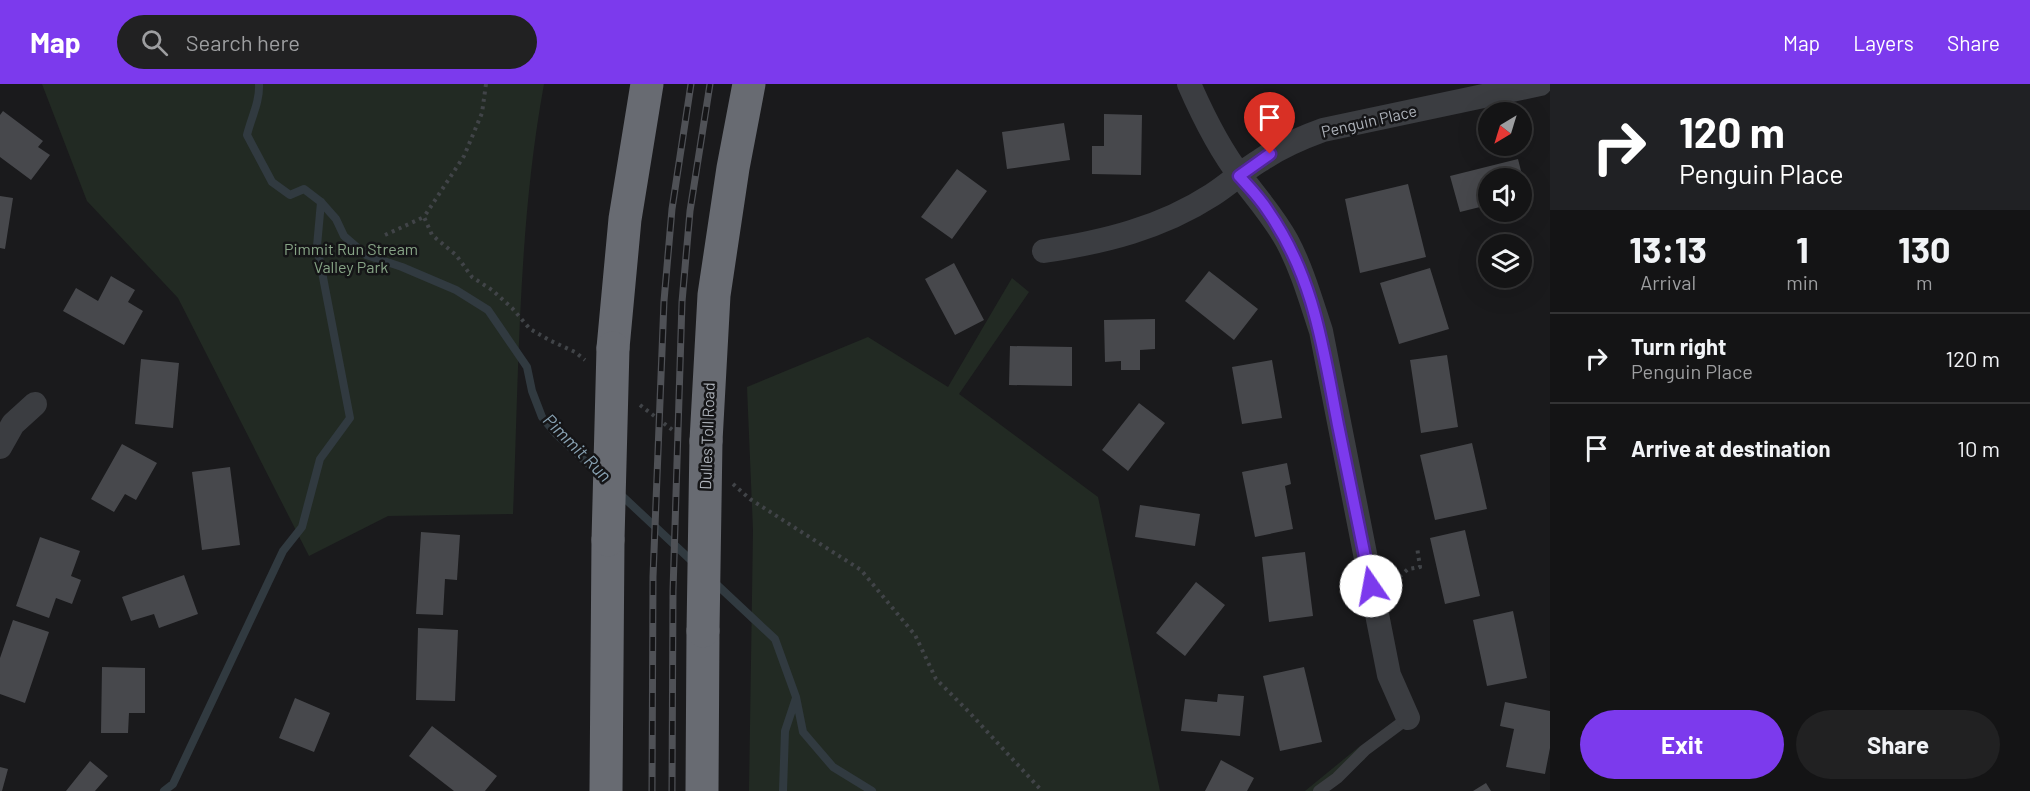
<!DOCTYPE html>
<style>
:root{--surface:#141415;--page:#212122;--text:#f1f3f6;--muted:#9d9ea0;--line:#333334;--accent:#7c3aed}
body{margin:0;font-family:Barlow,sans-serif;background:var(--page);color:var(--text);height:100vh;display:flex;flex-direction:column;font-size:22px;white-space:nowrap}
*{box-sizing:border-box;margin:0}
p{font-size:20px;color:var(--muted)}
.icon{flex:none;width:33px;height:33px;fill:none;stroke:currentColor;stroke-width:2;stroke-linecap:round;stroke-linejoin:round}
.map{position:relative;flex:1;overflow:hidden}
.drawer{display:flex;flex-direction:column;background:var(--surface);width:480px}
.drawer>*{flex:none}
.guide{background:#202124;color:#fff;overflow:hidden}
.needle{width:39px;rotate:218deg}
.tools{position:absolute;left:1478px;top:18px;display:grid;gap:12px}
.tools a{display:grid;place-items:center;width:54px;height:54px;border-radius:50%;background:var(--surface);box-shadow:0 6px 24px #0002,0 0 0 2px var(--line);font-size:30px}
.pin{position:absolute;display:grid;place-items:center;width:51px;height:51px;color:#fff;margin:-62px -26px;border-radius:50% 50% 50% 0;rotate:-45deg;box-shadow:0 0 6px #0007}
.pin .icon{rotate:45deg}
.me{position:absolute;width:66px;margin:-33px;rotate:348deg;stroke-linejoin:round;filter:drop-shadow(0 0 4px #0008)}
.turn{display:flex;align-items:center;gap:21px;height:126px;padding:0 30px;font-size:27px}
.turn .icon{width:78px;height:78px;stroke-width:2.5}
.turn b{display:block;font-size:42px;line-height:51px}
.eta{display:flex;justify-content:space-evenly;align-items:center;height:102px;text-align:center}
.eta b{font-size:36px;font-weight:700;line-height:42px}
.button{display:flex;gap:12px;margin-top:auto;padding:12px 30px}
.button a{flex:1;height:69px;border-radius:36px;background:var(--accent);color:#fff;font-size:24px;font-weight:700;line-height:69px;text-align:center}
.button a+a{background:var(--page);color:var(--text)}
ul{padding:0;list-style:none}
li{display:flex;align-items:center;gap:18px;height:90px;padding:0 30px;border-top:2px solid var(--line)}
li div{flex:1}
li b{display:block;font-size:22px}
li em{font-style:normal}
header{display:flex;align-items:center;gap:36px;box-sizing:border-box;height:84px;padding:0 30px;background:var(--accent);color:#fff}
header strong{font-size:28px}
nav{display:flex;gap:33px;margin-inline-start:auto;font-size:21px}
.search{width:420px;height:54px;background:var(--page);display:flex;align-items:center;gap:15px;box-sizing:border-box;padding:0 21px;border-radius:33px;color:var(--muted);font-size:22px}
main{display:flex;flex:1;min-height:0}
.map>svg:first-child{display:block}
.green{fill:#222a23}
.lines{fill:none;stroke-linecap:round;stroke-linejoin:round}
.stream{stroke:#313a40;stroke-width:8}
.building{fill:#47484c}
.path{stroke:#414448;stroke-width:4;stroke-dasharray:3 4.5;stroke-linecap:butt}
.lane{stroke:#3b3d41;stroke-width:12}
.street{stroke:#3b3d41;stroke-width:24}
.highway{stroke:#686b72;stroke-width:33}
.rail-casing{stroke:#4f5156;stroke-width:7}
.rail{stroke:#151517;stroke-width:4.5;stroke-dasharray:14;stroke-linecap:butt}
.highway-bridge{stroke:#686b72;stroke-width:33}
.route-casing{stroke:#51269a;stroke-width:15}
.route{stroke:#7c3aed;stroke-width:10}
.labels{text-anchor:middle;stroke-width:5;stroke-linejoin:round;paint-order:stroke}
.street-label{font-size:16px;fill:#aeb3bb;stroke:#151517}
.park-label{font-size:16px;fill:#87a486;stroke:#151517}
.water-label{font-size:18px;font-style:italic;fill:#88a2b3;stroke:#151517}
</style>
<header>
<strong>Map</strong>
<div class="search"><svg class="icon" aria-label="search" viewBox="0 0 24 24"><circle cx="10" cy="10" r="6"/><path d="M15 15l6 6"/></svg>Search here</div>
<nav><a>Map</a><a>Layers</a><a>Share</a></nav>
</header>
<main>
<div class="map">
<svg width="1550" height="707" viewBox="0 0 1550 707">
<rect width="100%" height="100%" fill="#1a1a1c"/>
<path class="green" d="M42,0H544C518,142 519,286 513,430L388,432L309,472L178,214L87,117Z
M1012,194L1029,208L959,310L1098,413L1160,707H749L753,446L747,303L868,253L948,303Z
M1360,662L1365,675L1326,707H1305Z"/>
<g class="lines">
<path class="stream" d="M259,0C260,18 251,34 247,51L272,98L290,111L304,105L321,118L336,135L344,152L366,171L402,183L456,206L488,226L527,283L532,307L542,333L555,349L600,391
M620,410L694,479
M714,498L775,555L796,613L803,648L833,683L872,707
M164,707L173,700L283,467L302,443L320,375L350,334L317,162L321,118
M783,707L785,647L796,614"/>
</g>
<path class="building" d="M3,27L43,57L38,63L50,71L31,96L0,73V31Z
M1104,30L1142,31L1141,91L1092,90V62H1104Z
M1064,39L1070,76L1007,85L1002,48Z
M1518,75L1527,111L1521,112V94H1488V121L1460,128L1450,92Z
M957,85L987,107L952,155L921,133Z
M1408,100L1426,173L1360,189L1345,115Z
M0,112L13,114L5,165L0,164Z
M954,179L984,236L955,251L925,195Z
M1430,184L1449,245L1399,260L1380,199Z
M1209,187L1258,225L1234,256L1185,217Z
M111,192L135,206L128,218L143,227L124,261L63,227L76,204L98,217Z
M1155,235V265L1140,266V286H1121V277L1105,278L1104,236Z
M1010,262L1072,263V302L1009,301Z
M1447,271L1458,343L1421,349L1410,276Z
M141,275L179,279L173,344L135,340Z
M1272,276L1282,334L1242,340L1232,283Z
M1139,319L1165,339L1128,387L1102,366Z
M1472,359L1487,425L1435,436L1420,371Z
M122,360L157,379L136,416L125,410L114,428L91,415Z
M1287,379L1291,400L1285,402L1293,445L1255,453L1242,388Z
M230,383L240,461L202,466L192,388Z
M1140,421L1200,430L1195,462L1135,453Z
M1465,446L1480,512L1445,520L1430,454Z
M421,448L460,451L457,496L445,495L443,531L416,530Z
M40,453L80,467L71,492L81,496L72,520L56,514L49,534L16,522Z
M1305,468L1313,532L1269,538L1262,473Z
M184,491L198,530L159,544L154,530L131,537L122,513Z
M1196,498L1225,521L1185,572L1156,549Z
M1513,527L1527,594L1487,602L1473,536Z
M13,536L49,548L25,619L0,610V574Z
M418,544L458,546L455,617L416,616Z
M102,583L145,584V629H129L128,649H101Z
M1304,583L1322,658L1280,667L1263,592Z
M1218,610L1244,612L1240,652L1181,647L1185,615L1217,618Z
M295,614L330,629L314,668L279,654Z
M1505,618L1550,627V664L1545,690L1506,683L1514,645L1500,642Z
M432,642L497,692L485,707H454L409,672Z
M1221,676L1254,694L1247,707H1205Z
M90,677L108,692L95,707H66Z
M0,683L8,685L2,707H0Z
M1486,699L1491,707H1473Z"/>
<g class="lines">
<path class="path" d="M486,0L482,29L464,72L424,133L432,151L456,171L472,193L492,206L512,224L530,245L551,257L575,268L585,276
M385,151L424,133
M640,321L679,351
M733,400L750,415L861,486L915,551L936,595L969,628L1042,707
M1394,498L1408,485L1420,483L1417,463"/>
<path class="lane" d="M1319,707L1337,694L1365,666L1408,634"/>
<path class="street" d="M1189,0C1203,32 1219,65 1241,93C1257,114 1274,133 1287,157C1302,185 1311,217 1321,247L1389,591L1408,634
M1044,167C1104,158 1161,144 1212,111C1229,100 1244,86 1261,76C1280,63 1301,54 1323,46L1540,0
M0,363L13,340L35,320"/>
<path class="highway" d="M613,264L625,135L647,0
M706,357L714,211L733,84L749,0
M606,707L608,456
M702,707L703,547"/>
<g class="rail-casing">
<path id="rail" d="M652,707L653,493L664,217L672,125L691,0
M672,707L673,507L682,218L690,127L710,0"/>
</g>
<use href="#rail" class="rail"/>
<path class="highway-bridge" d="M608,456L613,264
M703,547L706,357"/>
</g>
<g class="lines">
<g class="route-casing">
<path id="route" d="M1270,70L1239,92C1249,103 1260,114 1268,127C1314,193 1323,264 1338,341C1349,395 1360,448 1371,502"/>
</g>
<use href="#route" class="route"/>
</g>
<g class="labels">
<g class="street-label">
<text transform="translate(1369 37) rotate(-13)" y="6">Penguin Place</text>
<text transform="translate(707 352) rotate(-88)" y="6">Dulles Toll Road</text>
</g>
<g class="park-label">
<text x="351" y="171">Pimmit Run Stream<tspan x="351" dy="18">Valley Park</tspan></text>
</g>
<g class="water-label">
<text transform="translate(577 364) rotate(45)" y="6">Pimmit Run</text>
</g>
</g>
</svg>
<div class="tools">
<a><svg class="needle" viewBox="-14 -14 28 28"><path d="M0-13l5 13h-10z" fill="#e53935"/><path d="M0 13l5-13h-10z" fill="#9d9ea0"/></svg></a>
<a><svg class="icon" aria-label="sound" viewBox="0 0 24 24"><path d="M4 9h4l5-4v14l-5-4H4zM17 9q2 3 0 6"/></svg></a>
<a><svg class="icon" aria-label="layers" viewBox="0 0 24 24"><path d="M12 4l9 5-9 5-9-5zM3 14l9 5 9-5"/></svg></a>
</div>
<div class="pin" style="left:1270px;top:70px;background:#d93025"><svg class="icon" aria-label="arrive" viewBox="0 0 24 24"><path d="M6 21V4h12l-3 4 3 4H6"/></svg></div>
<svg class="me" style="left:1371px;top:502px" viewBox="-20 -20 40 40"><circle r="19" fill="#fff"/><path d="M0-13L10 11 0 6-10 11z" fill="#7c3aed"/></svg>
</div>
<section class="drawer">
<div class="guide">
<div class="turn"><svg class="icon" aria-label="right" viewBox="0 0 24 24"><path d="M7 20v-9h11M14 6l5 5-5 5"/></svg><div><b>120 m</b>Penguin Place</div></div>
</div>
<div class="eta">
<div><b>13:13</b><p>Arrival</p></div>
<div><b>1</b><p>min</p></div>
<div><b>130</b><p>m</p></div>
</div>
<ul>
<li><svg class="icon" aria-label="right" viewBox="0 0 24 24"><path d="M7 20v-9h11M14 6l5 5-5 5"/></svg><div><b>Turn right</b><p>Penguin Place</p></div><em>120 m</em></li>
<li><svg class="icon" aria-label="arrive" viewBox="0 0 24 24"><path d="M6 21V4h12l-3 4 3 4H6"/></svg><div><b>Arrive at destination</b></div><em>10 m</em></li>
</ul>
<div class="button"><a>Exit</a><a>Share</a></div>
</section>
</main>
